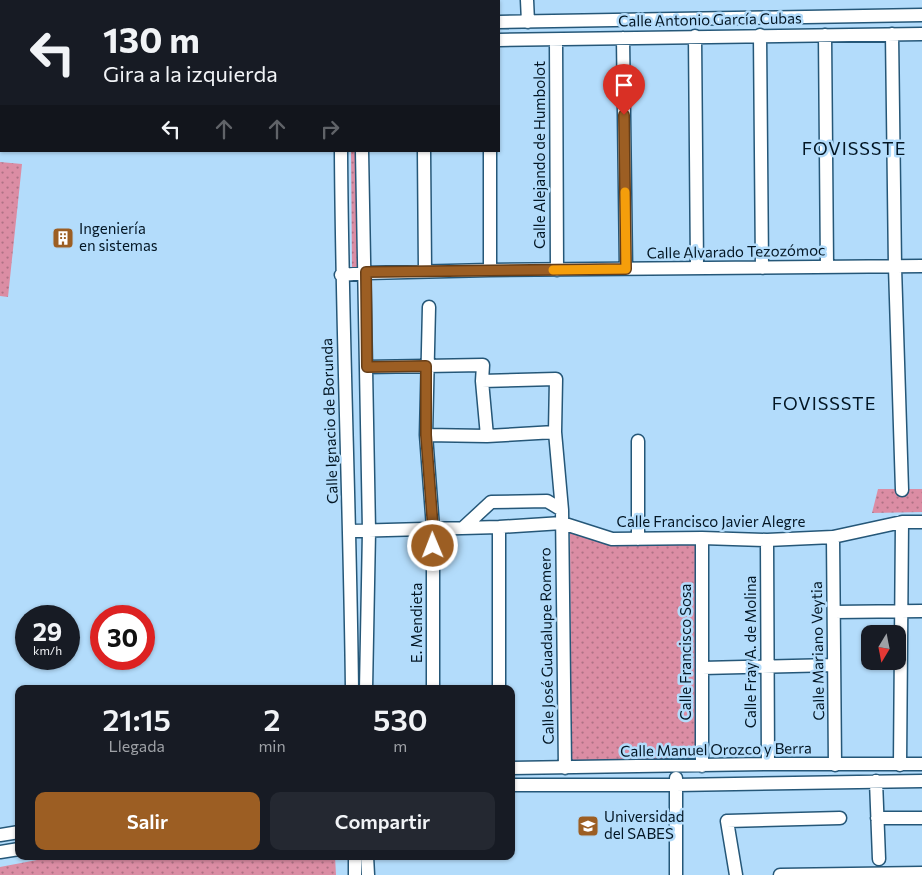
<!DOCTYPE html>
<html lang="es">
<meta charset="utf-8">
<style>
:root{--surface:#171b24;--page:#242831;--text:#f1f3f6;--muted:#9ea1a6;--accent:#9c5e23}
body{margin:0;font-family:Commissioner,sans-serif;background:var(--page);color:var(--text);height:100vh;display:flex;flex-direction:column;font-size:19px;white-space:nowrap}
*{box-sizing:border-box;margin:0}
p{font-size:16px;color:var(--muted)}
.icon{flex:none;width:28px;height:28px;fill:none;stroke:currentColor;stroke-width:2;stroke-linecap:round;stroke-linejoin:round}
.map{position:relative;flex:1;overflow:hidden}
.side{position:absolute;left:15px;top:685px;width:500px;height:175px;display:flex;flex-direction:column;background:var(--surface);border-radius:10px;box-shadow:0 1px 4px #0004}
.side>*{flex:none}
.top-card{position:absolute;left:0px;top:0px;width:500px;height:152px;box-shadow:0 1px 4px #0004;background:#171b24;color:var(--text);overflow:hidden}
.needle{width:32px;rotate:190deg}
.buttons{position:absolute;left:861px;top:625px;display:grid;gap:10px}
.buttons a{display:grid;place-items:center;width:45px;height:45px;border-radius:10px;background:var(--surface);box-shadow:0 1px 4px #0004;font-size:25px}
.speed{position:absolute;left:15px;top:605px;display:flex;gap:10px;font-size:25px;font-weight:700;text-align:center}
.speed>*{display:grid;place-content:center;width:65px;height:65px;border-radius:50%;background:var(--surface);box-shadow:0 1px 4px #0004;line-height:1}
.speed small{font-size:12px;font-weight:400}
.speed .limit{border:8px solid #d22;background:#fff;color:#111}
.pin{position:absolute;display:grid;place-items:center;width:42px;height:42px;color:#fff;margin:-51px -21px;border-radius:50% 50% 50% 0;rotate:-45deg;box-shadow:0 0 5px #0007}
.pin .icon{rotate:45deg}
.me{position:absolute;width:55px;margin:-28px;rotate:359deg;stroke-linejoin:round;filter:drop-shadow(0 0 4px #0008)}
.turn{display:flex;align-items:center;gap:18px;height:105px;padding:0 20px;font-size:22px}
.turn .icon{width:65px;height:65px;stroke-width:2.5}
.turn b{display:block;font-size:35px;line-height:42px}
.lanes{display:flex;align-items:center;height:48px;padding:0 20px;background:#0003;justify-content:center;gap:25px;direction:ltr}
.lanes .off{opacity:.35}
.eta{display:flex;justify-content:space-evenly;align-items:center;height:85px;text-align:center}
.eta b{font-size:30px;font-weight:600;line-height:35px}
.action{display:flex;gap:10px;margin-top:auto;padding:10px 20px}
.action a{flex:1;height:58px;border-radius:10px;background:var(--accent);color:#fff;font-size:20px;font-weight:600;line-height:58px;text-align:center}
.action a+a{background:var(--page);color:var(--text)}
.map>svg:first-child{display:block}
.grass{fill:url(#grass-dots)}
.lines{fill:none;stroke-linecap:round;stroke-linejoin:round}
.minor-casing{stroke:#255778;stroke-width:15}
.minor{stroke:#fff;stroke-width:12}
.route-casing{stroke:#653d17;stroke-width:12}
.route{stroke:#9c5e23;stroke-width:9}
.slow{stroke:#f59e0b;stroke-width:9}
.labels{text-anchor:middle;stroke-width:5;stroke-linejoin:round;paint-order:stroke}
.street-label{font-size:15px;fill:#031624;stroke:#b3dcfb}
.poi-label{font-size:15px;fill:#031624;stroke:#b3dcfb;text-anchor:start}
.quarter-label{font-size:18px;letter-spacing:1px;fill:#031624;stroke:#b3dcfb}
</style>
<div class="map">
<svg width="922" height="875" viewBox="0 0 922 875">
<defs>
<pattern id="grass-dots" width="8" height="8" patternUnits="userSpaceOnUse" patternTransform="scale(1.25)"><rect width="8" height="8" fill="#db8da4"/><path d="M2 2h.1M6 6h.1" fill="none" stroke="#af7285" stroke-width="1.8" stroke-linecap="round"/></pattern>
</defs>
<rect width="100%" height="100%" fill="#b3dcfb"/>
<path class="grass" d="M351,151H358L359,271L352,269Z
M0,162L22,164L8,297L0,296Z
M878,489H922V512L872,513Z
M570,530L612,546L695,544L696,759L571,761Z
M58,856H335L336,875H0V867Z"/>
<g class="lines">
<g class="minor-casing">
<path id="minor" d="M527,0L528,22
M60,1L61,0
M128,1V0
M195,1V0
M266,1V0
M341,1L342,0
M433,1V0
M499,22L922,15
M0,28H1
M892,34L895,267L902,490
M760,35L762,268
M825,35L827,267
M695,36L697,268
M623,38L626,269
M499,40L922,34
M556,40L557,270
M0,43H1
M341,151C342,330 350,510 352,689
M362,151L369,531L366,689
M424,151L425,271
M490,151V270
M341,275L366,273L490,270L922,266
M429,307L426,435L433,528V689
M367,367L483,365L482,381L487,436
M482,381L556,379L555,432L562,510L565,768
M426,435L487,436L555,432
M464,527L491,502L547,501L562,510
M350,531L499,527L562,523L612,539L702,538L767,540L833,537L902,522H922
M833,537L835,765
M638,539V441
M767,540L768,764
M834,612L922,611
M702,668L834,665
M499,689V527
M900,765L902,522
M702,766V538
M511,768L768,764H922
M876,781L879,859
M511,785H676L922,781
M877,818H922
M0,835L19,832
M0,852L19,849
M355,856V875
M367,856L368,875
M676,875V778
M736,875L727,821L840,818
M780,875L922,873"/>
</g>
<use href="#minor" class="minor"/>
</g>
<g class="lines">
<g class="route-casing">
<path id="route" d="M433,546V528L426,435V366L367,367L366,272L626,269L624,115"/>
</g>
<use href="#route" class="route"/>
<path class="slow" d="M553,270L626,269L625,192"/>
</g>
<defs>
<g id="building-square" transform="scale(1.125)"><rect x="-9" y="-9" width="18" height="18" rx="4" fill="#9c5e23" stroke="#b3dcfb"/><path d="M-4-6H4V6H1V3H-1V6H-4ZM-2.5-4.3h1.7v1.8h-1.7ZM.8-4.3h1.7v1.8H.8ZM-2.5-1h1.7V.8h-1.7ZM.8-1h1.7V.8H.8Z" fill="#fff"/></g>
<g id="university-square" transform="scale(1.125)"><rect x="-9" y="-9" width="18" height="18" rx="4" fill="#9c5e23" stroke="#b3dcfb"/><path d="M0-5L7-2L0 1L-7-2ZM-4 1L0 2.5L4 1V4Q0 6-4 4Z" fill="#fff"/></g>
</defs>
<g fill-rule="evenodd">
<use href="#building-square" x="63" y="238"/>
<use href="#university-square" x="588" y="826"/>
</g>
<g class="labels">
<g class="street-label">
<text transform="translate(710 20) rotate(-1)" y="5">Calle Antonio García Cubas</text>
<text transform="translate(540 155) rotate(-90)" y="5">Calle Alejando de Humbolot</text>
<text transform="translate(736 252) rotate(-1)" y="5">Calle Alvarado Tezozómoc</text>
<text transform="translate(330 421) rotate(-92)" y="5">Calle Ignacio de Borunda</text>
<text x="711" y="527">Calle Francisco Javier Alegre</text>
<text transform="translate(417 623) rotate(-90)" y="5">E. Mendieta</text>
<text transform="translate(547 646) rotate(-91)" y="5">Calle José Guadalupe Romero</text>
<text transform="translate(818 651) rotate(-91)" y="5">Calle Mariano Veytia</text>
<text transform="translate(686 652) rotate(-90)" y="5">Calle Francisco Sosa</text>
<text transform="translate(751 652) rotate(-90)" y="5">Calle Fray A. de Molina</text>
<text transform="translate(716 750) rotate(-1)" y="5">Calle Manuel Orozco y Berra</text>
</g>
<g class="poi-label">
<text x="79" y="234">Ingeniería<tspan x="79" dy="17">en sistemas</tspan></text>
<text x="604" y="822">Universidad<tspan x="604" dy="17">del SABES</tspan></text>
</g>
<g class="quarter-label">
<text x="854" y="155">FOVISSSTE</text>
<text x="824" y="410">FOVISSSTE</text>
</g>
</g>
</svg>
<div class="buttons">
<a><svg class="needle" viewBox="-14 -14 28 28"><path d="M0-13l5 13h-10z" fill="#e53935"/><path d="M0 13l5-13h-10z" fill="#9ea1a6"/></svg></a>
</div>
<div class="speed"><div>29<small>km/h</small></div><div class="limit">30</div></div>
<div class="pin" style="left:624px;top:115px;background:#d93025"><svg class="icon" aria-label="arrive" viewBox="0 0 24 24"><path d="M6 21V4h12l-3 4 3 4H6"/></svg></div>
<svg class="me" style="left:433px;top:546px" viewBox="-20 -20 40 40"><circle r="17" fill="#9c5e23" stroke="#fff" stroke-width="3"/><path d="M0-11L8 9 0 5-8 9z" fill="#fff"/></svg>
<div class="top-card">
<div class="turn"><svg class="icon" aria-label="left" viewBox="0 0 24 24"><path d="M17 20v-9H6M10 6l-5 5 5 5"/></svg><div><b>130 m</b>Gira a la izquierda</div></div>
<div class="lanes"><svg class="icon" aria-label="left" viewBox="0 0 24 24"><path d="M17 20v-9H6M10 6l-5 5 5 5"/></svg><svg class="icon off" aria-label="ahead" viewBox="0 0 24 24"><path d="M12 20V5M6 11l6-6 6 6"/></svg><svg class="icon off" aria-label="ahead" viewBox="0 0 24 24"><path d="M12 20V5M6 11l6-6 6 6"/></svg><svg class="icon off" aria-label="right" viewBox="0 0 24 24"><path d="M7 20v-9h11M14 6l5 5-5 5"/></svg></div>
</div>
<section class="side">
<div class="eta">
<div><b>21:15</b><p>Llegada</p></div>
<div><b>2</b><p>min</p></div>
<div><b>530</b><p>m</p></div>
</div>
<div class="action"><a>Salir</a><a>Compartir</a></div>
</section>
</div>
